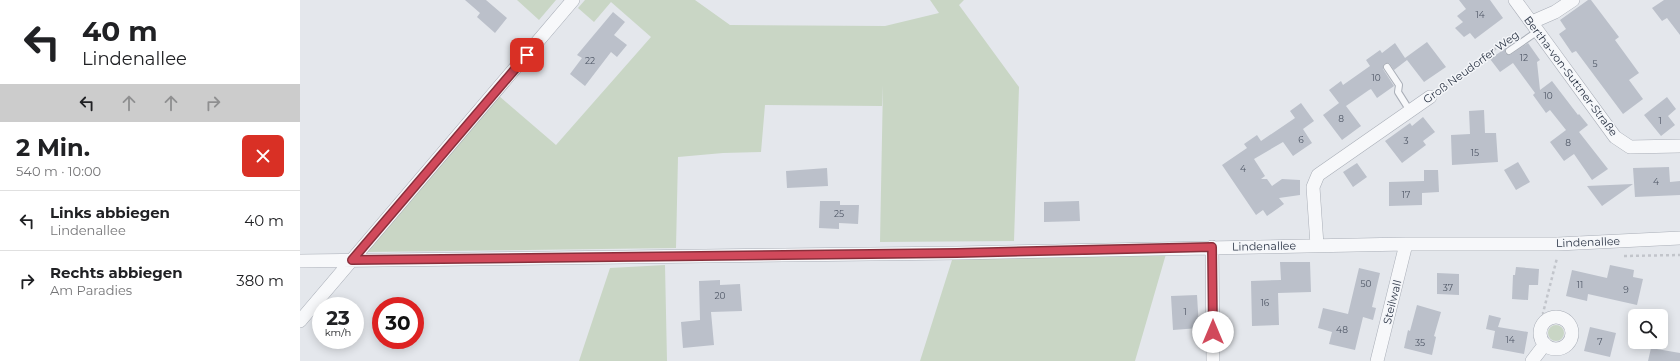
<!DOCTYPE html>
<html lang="de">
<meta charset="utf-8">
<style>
:root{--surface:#fff;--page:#f6f6f6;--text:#202124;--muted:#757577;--line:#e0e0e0}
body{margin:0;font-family:Montserrat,sans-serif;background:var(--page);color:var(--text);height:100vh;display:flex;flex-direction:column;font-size:15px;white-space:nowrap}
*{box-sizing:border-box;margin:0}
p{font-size:13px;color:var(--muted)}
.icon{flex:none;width:22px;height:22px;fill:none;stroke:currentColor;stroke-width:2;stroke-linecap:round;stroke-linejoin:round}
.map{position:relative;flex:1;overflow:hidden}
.details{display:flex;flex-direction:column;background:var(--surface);width:300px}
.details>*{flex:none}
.banner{background:#fff;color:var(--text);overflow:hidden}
.fabs{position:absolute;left:1328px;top:309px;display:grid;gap:8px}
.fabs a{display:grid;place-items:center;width:40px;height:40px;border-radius:6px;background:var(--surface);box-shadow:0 2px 10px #0003;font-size:20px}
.speed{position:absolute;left:12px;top:297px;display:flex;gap:8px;font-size:20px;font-weight:700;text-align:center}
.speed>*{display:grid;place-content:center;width:52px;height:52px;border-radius:50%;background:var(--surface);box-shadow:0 2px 10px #0003;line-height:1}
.speed small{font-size:10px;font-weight:400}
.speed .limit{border:6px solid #d22;background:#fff;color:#111}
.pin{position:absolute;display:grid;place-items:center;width:34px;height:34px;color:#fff;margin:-17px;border-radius:8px;box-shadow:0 2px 6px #0006}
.me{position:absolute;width:44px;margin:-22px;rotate:0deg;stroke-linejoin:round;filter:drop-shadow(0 0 3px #0008)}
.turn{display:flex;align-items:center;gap:14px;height:84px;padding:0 16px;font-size:18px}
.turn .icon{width:52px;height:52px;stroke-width:2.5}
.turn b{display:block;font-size:28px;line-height:34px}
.lanes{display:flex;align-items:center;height:38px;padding:0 16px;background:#0003;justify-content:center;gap:20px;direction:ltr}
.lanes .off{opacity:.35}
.round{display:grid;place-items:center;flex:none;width:42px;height:42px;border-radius:6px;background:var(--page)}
.headline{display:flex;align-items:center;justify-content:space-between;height:68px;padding:0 16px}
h1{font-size:24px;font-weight:700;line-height:30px}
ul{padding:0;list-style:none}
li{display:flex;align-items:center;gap:12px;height:60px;padding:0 16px;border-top:1px solid var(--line)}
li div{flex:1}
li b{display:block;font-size:15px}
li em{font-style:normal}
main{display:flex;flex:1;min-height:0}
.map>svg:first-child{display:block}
.green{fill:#c9d6c5}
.building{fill:#bbc0ca}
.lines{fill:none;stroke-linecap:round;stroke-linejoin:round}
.lane-casing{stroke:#a9aeb7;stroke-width:8}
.street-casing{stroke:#a9aeb7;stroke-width:14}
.path{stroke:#c2c5cb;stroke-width:2.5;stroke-dasharray:3 3;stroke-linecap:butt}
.lane{stroke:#f7f8fa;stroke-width:6}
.street{stroke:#f7f8fa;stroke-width:13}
.route-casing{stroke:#882f3b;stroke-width:10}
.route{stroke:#d1495b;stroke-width:7}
.labels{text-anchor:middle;stroke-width:3;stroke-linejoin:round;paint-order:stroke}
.number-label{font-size:9px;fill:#4f5766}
.street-label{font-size:11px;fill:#2b3445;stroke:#f4f6f9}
</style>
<main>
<section class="details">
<div class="banner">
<div class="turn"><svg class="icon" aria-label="left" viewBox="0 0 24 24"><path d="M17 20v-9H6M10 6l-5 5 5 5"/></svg><div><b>40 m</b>Lindenallee</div></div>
<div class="lanes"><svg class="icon" aria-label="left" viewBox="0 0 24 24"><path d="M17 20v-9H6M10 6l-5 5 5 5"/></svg><svg class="icon off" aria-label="ahead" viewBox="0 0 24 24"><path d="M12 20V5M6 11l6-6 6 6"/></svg><svg class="icon off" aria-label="ahead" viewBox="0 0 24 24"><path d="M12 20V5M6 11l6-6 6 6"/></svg><svg class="icon off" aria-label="right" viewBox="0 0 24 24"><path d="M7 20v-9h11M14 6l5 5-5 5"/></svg></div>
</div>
<div class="headline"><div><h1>2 Min.</h1><p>540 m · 10:00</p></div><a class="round" style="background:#d93025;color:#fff"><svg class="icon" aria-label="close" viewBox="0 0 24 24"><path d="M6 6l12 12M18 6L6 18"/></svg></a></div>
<ul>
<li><svg class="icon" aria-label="left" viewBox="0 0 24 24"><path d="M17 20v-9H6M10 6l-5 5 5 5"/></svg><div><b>Links abbiegen</b><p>Lindenallee</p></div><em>40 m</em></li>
<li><svg class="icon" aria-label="right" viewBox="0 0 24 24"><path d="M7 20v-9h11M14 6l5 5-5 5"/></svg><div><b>Rechts abbiegen</b><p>Am Paradies</p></div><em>380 m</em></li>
</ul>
</section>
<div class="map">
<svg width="1380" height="361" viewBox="0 0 1380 361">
<rect width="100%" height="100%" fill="#e4e7ec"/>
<path class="green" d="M217,0H256L239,20Z
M285,0H395L430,25L585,26L639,13L630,0H664L659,5L719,87L714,241L580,242L583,85L582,106L465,105L461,152L423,153L378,157L376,248L66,252L199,96L256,145L351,37L311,2L294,22L278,8Z
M866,254L835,361H620L652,260L666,258Z
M365,265L367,361H279L310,268Z
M1248 333a8 8 0 1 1 16 0a8 8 0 1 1-16 0Z"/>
<path class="building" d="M165,0H186L207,18L195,33L177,17L180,13Z
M1159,0H1190L1203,18L1175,39L1170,33L1164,37L1155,28L1163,22L1157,16L1166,9Z
M1288,0H1291L1319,37L1315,40L1339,73L1329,80L1343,99L1323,114L1276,51L1272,53L1259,34L1266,29L1260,20Z
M1364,0H1380V35L1367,18L1362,21L1352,8Z
M313,12L325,22L314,35L327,45L317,57L311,52L285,86L270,74L282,58L277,55Z
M1127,42L1146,67L1124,82L1107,60L1094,70L1089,63L1084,64L1083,69L1094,86L1077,98L1071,89L1069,90L1046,106L1061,126L1042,140L1023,115L1039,103L1029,90L1041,81L1043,85L1070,66L1066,60L1080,50L1082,53L1095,43L1105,58Z
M1228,43L1240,60L1237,62L1240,90L1252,81L1278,115L1279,114L1288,125L1279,132L1308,169L1292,180L1274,154L1264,161L1250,142L1266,130L1250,110L1246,113L1233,95L1235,93L1213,63L1200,72L1190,59L1206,48L1205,53L1210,55Z
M1367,97L1376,109L1368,116L1375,125L1361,136L1344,115Z
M1001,103L1014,121L1003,129L1012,143L993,156L983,142L954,159L965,176L961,179H967L972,186L982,179L1000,180V195L979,198L984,204L967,216L963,210L956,215L922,165L947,148L944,144L957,135L961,141L995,118L990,111Z
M1184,110L1185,133H1196L1198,162L1152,165L1151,135L1170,134L1169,111Z
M1123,117L1135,132L1123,141L1126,145L1102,163L1085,141L1110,123L1112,126Z
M1218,162L1230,182L1216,190L1204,170Z
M1057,163L1067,177L1053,187L1043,172Z
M1369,167L1370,182L1380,181V195L1335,197L1333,168Z
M527,168L528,186L487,188L486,171Z
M1124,170H1138L1139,192L1122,193V205L1089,206V182L1124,181Z
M1333,184L1302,206L1287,186Z
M520,201H540V205H559L558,224L539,223V229L519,228Z
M779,201L780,221L744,222V202Z
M980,262H1010L1011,292L978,293L979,325L952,326L951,281L981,280Z
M1310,265L1334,270L1333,277L1343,279L1337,305L1288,294L1287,301L1266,296L1272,270L1307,278Z
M1216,267L1239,269L1238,285H1229L1228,300L1212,299L1213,275H1215Z
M1059,268L1080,273L1072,307L1076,308L1073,320L1063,317L1055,350L1029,344L1032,332L1018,328L1023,308L1048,314Z
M1137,273L1159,274V295L1137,294Z
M420,280V285L440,284L442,311L411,312L414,345L383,348L381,322L400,320L399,281Z
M897,295L899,328L873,330L871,296Z
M1117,305L1141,312L1134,336L1136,337L1132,355L1104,348L1108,330L1110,331Z
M1189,315L1201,318L1198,327L1228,332L1224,354L1192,348L1195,331L1186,329Z
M1290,327L1316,333L1310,357L1284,351Z
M1351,348L1380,353V361H1348Z"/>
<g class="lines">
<g class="lane-casing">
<path id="lane" d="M1209,51L1238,31
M1087,67L1099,85L1098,92L1110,111"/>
</g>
<g class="street-casing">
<path id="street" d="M1215,0L1315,137L1330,147L1380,146
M1232,22L1255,12L1273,0
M1017,245L1013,187L1018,175L1130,97
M912,247L913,361
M0,261L657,253L1106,244H1258L1380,238
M1240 333a16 16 0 1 1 32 0a16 16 0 1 1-32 0Z
M0,321L273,0
M1077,361L1106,244
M1232,361L1245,344"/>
</g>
<path class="path" d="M1141,90L1199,46
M1324,256L1380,255
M1247,320L1243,313L1257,258"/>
<use href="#lane" class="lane"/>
<use href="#street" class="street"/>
</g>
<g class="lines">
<g class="route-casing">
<path id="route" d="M227,55L52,260L657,253L912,247L913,332"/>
</g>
<use href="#route" class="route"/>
</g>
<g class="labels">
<g class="number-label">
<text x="1180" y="18">14</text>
<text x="1224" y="61">12</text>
<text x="290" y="64">22</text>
<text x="1295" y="67">5</text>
<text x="1076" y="81">10</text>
<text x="1248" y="99">10</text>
<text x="1041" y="122">8</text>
<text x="1360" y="124">1</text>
<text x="1001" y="143">6</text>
<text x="1106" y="144">3</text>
<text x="1268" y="146">8</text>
<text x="1175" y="156">15</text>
<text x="943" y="172">4</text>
<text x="1356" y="185">4</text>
<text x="1106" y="198">17</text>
<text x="539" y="217">25</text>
<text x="1066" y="287">50</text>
<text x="1280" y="288">11</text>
<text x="1148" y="291">37</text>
<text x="1326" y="293">9</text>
<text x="420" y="299">20</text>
<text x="965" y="306">16</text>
<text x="885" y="315">1</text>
<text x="1042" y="333">48</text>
<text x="1210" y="343">14</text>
<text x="1300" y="345">7</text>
<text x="1120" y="346">35</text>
</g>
<g class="street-label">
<text transform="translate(1171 67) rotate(-36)" y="4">Groß Neudorfer Weg</text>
<text transform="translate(1271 76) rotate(53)" y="4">Bertha-von-Suttner-Straße</text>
<text transform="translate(1288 242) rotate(-2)" y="4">Lindenallee</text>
<text transform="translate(964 246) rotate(-1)" y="4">Lindenallee</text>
<text transform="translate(1092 302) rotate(-76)" y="4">Steilwall</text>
</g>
</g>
</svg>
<div class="fabs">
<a><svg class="icon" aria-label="search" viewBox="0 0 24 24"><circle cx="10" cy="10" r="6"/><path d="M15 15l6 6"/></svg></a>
</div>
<div class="speed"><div>23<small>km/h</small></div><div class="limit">30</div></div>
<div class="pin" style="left:227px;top:55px;background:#d93025"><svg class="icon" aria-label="arrive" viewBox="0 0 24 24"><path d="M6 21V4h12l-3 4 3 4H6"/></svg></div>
<svg class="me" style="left:913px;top:332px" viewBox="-20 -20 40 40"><circle r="19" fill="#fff"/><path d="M0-13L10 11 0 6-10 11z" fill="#d1495b"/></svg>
</div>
</main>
